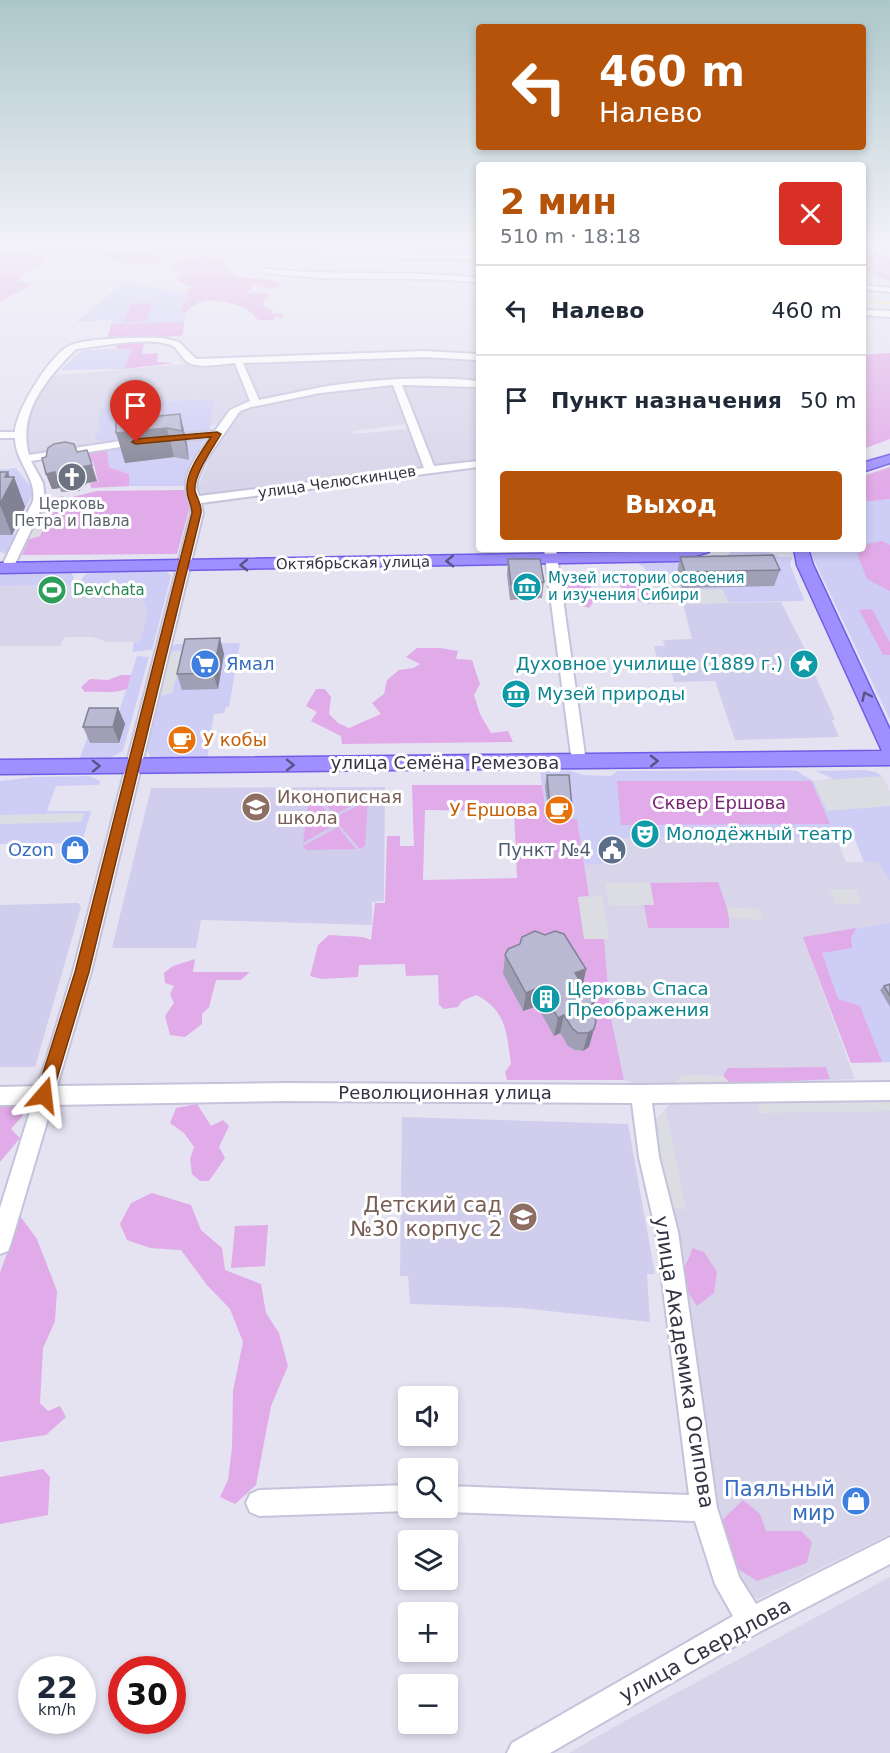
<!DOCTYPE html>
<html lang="ru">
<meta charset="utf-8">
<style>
:root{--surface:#fff;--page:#f6f6f7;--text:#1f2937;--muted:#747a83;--line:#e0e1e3;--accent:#b45309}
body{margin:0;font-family:"DejaVu Sans",sans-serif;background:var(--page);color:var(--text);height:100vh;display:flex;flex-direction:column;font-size:22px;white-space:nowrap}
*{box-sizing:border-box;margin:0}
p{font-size:20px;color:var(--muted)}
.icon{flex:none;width:33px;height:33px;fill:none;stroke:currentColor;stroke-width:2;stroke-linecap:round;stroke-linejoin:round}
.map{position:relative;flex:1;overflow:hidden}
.details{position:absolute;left:476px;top:162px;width:390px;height:390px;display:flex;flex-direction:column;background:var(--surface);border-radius:6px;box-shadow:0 3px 9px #0003}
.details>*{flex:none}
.guide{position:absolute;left:476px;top:24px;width:390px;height:126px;border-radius:6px;box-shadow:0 3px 9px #0003;background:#b45309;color:#fff;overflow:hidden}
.controls{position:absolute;left:398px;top:1386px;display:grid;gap:12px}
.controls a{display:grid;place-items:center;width:60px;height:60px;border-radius:6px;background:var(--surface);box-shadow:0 3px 9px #0003;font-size:30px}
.speed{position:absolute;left:18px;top:1656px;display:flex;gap:12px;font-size:30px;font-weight:700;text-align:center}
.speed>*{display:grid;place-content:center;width:78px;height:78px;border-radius:50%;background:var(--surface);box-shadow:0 3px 9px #0003;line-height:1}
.speed small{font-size:15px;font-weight:400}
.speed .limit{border:9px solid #d22;background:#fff;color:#111}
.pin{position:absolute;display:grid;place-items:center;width:51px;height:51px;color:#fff;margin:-62px -26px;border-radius:50% 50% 50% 0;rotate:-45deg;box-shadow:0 0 6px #0007}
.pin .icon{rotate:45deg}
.me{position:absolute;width:66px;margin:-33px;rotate:17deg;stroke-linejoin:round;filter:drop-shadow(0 0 4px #0008)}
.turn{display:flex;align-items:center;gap:21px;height:126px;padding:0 24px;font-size:27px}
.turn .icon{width:78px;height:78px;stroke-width:2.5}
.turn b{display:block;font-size:42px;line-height:51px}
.round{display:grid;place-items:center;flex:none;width:63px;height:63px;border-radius:6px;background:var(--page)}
.overview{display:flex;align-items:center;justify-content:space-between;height:102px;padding:0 24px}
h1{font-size:36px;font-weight:800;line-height:45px;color:var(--accent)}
.action{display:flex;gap:12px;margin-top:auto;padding:12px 24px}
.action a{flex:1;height:69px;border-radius:6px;background:var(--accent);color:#fff;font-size:24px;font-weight:800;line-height:69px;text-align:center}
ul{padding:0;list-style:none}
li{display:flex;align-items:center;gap:18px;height:90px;padding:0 24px;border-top:2px solid var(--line)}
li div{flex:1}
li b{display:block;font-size:22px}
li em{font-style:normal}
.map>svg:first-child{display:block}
.residential{fill:#d8d5ea}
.commercial{fill:#cecdf6}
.education{fill:#d1cdec}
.green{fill:#e1aae8;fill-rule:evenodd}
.parking{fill:#dcdce3}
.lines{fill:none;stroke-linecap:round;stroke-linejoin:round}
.stream{stroke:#f2e49d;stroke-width:2}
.minor-casing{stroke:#c5c3dc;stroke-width:4}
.major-casing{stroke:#705de6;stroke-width:3}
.minor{fill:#fff;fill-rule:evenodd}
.major{fill:#a090ff;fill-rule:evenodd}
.wall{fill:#a09fb6}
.shaded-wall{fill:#828294}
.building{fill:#bab9d4;stroke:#828294;stroke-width:1.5}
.oneway{stroke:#5a5485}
.route{fill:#b45309;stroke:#753606;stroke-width:1.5}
.labels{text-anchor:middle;stroke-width:6;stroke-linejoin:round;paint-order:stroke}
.far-street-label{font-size:15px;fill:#343344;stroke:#fff}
.far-worship-label{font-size:15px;fill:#5b616d;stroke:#fff}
.far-culture-label{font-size:15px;fill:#0d838f;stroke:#fff;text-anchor:start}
.far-leisure-label{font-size:15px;fill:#27864d;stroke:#fff;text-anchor:start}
.shop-label{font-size:18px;fill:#366cbe;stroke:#fff;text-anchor:start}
.culture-label{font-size:18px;fill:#0d838f;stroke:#fff;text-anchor:start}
.food-label{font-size:18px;fill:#c56008;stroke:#fff;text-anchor:start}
.street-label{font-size:18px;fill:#343344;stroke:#fff}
.education-label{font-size:18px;fill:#785e54;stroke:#fff;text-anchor:start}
.park-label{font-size:18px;fill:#772673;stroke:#fff}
.service-label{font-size:18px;fill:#4e5e75;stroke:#fff;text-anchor:end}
.near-education-label{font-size:21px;fill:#785e54;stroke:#fff;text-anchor:end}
.near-street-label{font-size:21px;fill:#343344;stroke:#fff}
.near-shop-label{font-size:21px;fill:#366cbe;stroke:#fff;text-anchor:end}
</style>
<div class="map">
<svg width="890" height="1753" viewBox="0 0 890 1753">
<rect width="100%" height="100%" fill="#e5e3f2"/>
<path class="residential" d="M379,357L478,358V382L405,381L258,401L242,365L253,361Z
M195,363H234L253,402L233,409L220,424L211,426L214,399L139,402L140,398L122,405L98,421L100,434L96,439H100L106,443L36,455L30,454L25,431L32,409L50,376Z
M428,382L478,385V461L434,465L402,394V384Z
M384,384L393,385L406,424L353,431V434L409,429L425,465L422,468L214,494H202L198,488L210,456V450L219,441L236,412L271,401Z
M114,585L130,589L139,594L145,602L148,612L139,642H107L92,637H65L60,646H0V586Z
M833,836L836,837L846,862H878L890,881V923L803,937L855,1079L731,1084L723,1076L683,1075L674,1084L637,1085L624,1080L610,1013L578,897L589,896L584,865L606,864L602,838Z
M890,1095V1534L758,1599L741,1590L711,1510L652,1124L672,1102Z
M890,1577V1753H569L612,1728Z"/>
<path class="commercial" d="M124,282L185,293L191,301L181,312H187L184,322L111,324L112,320L76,322Z
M132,349L124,369L62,370V368L83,350Z
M141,397L140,402L214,399L211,426L189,469L184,486H129V474L109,467L106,442L95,439V434L100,433L98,421L102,406L121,405L124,398Z
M16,468L34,491L13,534L16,535L7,554L0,552V470Z
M890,499V720L809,549H862L863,502Z
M763,549L779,557H792L790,565L804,599L802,601L651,604L642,573H647L644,567L637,563H678L705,559L714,554L725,557L733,550Z
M88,572H167L171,576L152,650L132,652L134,642H139L148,612H146V607L142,598L130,589L114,585H80L81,579Z
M71,573L74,577L71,585L0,586V574Z
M240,643L229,707H226L224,713L214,714L207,760H152L147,750L171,646L177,644Z
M137,656L149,657L123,751L106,760H79L93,722L116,721Z
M788,770L797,771L813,781L833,779L816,771L864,770L876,772L882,776L890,792V881L878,862H864L854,837L602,838L606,864L584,865L577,820L547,819L540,771H571L583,775L611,776L617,771Z
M90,776L100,781L99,785L56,786L47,811H91L82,843L0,844V781L35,777Z
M890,923V1062L851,1063L803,937Z"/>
<path class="education" d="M781,602L814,667L812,668L835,720H832L839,737L735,740L715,681L674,682L668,658H657L654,646H665L663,640L692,639L683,604Z
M385,787L384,901L372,902V925L201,920L196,948H112L151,788Z
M78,903L81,907L35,1067H0V905Z
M402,1117L628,1124L655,1274H647L650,1322L521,1308L410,1304L408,1276H400Z"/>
<path class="green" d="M0,244H61L50,245V248L35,252L34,256L43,258L46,262L29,270L17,281L33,284L0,302Z
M98,244H135L138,247L171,259L136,265L131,262H118C111,256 102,259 95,252Z
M421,244H478V255L423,253Z
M862,249L890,257V281L874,275L863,268Z
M206,256L227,262L223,265L225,268C231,269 231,273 237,275C252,281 268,277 282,284L278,287L261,288L266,285H249L252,289L245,294L257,292L270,295L264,300L263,305L273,311L270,314L281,313L283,318L275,317L274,320C270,320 264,320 260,320C255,319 254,314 249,311C234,301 199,293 187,312H181L184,301L191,300L185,293L192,287L177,281L178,277L184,274L169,270L171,263L193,257Z
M152,303L146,321L124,322L131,304Z
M184,322L183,334L180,336L107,340L111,324Z
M144,343L142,354L158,353L157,362L174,363L124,369L132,349H116L117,345Z
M890,353V439L863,449V355Z
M107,449L109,467L129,474V486L91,488L90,483L98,481L93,461L85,462L73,456Z
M890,467V499L863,502V476Z
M184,490L190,506L177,554L22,555L29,539L40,536L56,498L63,496L64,499L97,491Z
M882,541L890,545V591L867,579L857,554L867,544Z
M642,573L651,604L623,597L618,578L625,574Z
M581,578L589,580L594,601L589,608C577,605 566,596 564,583L569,579Z
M872,609L890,643V655H883L859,610Z
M417,648H440L458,651L456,659L472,660L480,684L474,695L480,714L491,733L508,731L513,742L342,744L341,736L311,721L317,712L306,706L316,689H325L331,697L329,714L338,723L349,728L381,714L372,703L384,694L387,680L399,670L413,668L420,664L406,657Z
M121,675H131L127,689C113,694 100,691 85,692L81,687L90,679L108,680Z
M617,781H811L830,824L621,825Z
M412,785H542L547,819H577L589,896L578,897L585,939H604L610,1013L624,1080H507L505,1072L511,1064C507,1034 506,1009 476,995L462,1001L458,1007L444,1009L439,1005L438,975L406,976L405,964L359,965L358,977L321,979L310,976L318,945L329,935L363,937L371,940L375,903H385L387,836H400V846H414ZM425,810L514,811L517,878L423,880ZM503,974L591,1039L589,1047C574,1057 567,1045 560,1033L554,1035L537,1006L523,1011Z
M364,793L368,795L366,798L334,815L318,794Z
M313,794L336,824L303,843L309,797Z
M368,800L365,846L360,849L337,822L338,816Z
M338,827L356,849L306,850L303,846Z
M718,882L729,914V928H648L644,905H654L650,883Z
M856,928L851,937L852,948L822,953L838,999L860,1006L882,1062L851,1063L803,937Z
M195,959L193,972H250L241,980H216L209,1007L202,1014V1024L185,1037L170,1035L165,1016L174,1003L170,994L174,986L165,983L164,973L173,966Z
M826,1067L830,1079L731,1084L723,1076L728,1068Z
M0,1103L15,1104L23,1115L11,1129L20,1138L0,1162Z
M197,1104L211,1126L223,1120L229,1126L219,1147L225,1158L209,1181H200L192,1174L190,1159L194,1147L184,1133L170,1123L176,1108Z
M152,1193L191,1205L201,1230L222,1248L225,1270L261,1284L266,1313L279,1333L288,1366L271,1406L256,1485L235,1504L220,1497L228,1480L232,1448L233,1391L243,1342L230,1309L207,1285L181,1250L150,1248L127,1240L120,1224L131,1203Z
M20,1216L37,1239L57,1291L55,1321L43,1348L40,1403L48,1411L60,1406L66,1417L46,1435L0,1442V1273Z
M268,1225L265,1266L231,1268L235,1226Z
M692,1248L704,1252L717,1272L714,1293L697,1306C690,1295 681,1284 684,1270C685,1263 691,1257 692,1248Z
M43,1469L50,1477L48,1515L0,1524V1477Z
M743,1500L760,1514L766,1531H801L812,1542L807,1563L757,1581L738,1569L722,1520Z"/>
<path class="parking" d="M56,498L40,536L24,539L42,502Z
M642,573H675L681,590L722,589L729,603L651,604Z
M170,651H183L172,693L161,696Z
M882,776L890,792V806L827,811L813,781Z
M84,813L81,822L0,824V815Z
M605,883H650L654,905H609Z
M828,889H856L861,904H835L832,893Z
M602,896L609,939H584L578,897Z
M727,907L760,909L763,920L729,918Z
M682,1075L723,1076L731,1084V1087H675L674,1084Z
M890,1095V1111L760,1113L756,1097Z
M666,1111L686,1209H668L652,1124Z"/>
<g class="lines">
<path class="stream" d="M221,244L262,252L326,259L384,258L478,262
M862,301L890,303"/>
<g class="minor-casing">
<path id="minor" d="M237,244H258L339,253L478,255V259L339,257Z
M268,269C338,276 409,270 478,278V282L426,279L321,278L265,273V269Z
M862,285L890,288V292L862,289Z
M862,310L890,311V317L862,315Z
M163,338L179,342L196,359L424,351L478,354V360L424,357L243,363L259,400C280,396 301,391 322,387C374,379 426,376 478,381V387L402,385L434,466L478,461V467L201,503L203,513L91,972L57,1086L285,1083L641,1085L890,1082V1100L652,1103L659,1157L678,1232L717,1508L739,1577L756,1604L890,1537V1564L761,1631L550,1753H507L512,1743L733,1616L715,1584L695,1521L447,1512L438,1508H447V1486L689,1495L656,1232L639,1157L632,1103L285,1101L52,1105L11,1243L8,1251L0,1254V1208L32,1105H0V1087L38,1086L73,972L191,513C192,504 187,498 186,490C184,471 200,451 210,438L165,442L160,439L165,436L215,431L230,410L250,401L235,363C221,364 195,370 185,360C179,354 177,346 168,344C144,337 101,346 76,349C47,378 17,412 29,455L140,438L145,441L140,444L31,461L43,483L45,501L13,568L7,572L1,568L33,501C37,477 15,462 15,438H0V432H15C16,410 51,353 71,345C88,338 144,337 163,338ZM393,385L424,468L199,496L196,487L198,478L205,461L240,411L251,407L320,393Z
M544,549H556L586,762L579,767L572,762Z
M408,1485V1508H416L408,1511L259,1516L250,1512L246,1503L250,1494L259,1490Z"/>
</g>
<g class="major-casing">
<path id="major" d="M890,455V463L862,472V463Z
M687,549H711L709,552L678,561L0,573V563L644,552Z
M794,549H808L813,565L890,730V765L0,774V760L882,751L797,565Z"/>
</g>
<use href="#minor" class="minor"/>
<use href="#major" class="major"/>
</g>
<path class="wall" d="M180,414L187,443L189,460L174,457L125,463Z
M77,452L97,481L87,483L79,491L61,492L60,488L52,489L46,474V457Z
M0,472H8L9,477H14L25,507L12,535H0Z
M680,557L780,570L774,586L682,588L677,573Z
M508,559L544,582L542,598L510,600L507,575Z
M224,654L218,689L182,690L177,674Z
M118,708L125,724L119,743H90L83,727Z
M547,775L572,807L571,818H549L545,786Z
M505,955L586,969L583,985L594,1003L592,1011L589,1047L583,1051L574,1050L568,1046L560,1033L554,1036L537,1006L523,1011L503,974Z
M890,984V1007L880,990L884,986Z"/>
<path class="shaded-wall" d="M180,414L187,443L189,460L182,431Z
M167,428L174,457L125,463L116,433Z
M92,465L97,481L87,483L79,491L74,476L82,467Z
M8,472L11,482L14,477L25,507L12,535L0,505L5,477Z
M55,472L60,488L52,489L46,474Z
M220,638L224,654L218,689L213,673Z
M118,708L125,724L119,743L113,727Z
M586,969L582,988L575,973Z
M540,987L537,1006L523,1011L526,993Z
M564,1015L560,1033L554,1036L558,1018Z
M594,1029L589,1047L583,1051L588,1033Z"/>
<path class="building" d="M180,414L182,431L167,428L116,433V420Z
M65,442L74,444L77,452L87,450L92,465L82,467L74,476H56L55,472L46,474L42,458L46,457L48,448L54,444Z
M0,472H8L5,477H14L0,504Z
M773,555L780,570L685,572L680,557Z
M508,559H540L544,582L511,584Z
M220,638L213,673L177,674L185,639Z
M89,708H118L113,727H83Z
M547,775H569L572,807H550Z
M535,931L545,935L555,931L564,934L586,969L575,973L594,1003L590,1005L596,1021L594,1029L588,1033H578L572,1028L564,1015L558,1018L540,987L526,993L505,955L508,949L520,944L522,937Z
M890,984V996L884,986Z"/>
<defs><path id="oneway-chevron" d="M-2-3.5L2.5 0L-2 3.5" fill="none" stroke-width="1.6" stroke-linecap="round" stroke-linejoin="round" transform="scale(1.5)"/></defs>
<g class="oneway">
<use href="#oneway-chevron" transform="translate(450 561) rotate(179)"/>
<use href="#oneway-chevron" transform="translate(244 565) rotate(179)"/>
<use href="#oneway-chevron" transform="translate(866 696) rotate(-115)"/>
<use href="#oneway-chevron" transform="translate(654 761) rotate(-1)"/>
<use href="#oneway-chevron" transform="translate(290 765)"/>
<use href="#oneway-chevron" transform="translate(96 766) rotate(-1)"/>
</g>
<linearGradient id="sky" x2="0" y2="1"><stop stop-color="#acc7ca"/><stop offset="0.5" stop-color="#f3f2f9"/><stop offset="1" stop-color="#f3f2f9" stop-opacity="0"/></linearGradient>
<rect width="890" height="489" fill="url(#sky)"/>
<path class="route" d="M217,432L221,434C213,448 193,475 195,491C197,499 202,504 201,513L89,972L52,1095L50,1100L44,1103L38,1100L36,1095L75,972L192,513C192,504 187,499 187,490C185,473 202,451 211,437L136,444L132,442L136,439Z"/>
<defs>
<g id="church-disc" transform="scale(1.5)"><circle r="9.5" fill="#6b7280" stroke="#fff"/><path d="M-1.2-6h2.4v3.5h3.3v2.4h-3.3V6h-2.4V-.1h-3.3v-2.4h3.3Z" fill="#fff"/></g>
<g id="museum-disc" transform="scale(1.5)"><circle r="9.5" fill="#0f9aa8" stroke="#fff"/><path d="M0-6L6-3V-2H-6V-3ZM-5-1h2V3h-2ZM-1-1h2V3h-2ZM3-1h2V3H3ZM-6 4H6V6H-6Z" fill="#fff"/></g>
<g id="stadium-disc" transform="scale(1.5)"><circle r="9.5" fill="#2e9e5b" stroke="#fff"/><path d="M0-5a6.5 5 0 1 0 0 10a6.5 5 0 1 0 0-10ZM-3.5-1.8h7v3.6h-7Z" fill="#fff"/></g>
<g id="supermarket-disc" transform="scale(1.5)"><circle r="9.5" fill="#3f7fe0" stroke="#fff"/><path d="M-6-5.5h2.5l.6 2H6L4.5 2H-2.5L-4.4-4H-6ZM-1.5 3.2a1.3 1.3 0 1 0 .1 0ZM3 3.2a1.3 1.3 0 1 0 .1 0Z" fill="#fff"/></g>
<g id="sight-disc" transform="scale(1.5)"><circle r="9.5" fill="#0f9aa8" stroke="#fff"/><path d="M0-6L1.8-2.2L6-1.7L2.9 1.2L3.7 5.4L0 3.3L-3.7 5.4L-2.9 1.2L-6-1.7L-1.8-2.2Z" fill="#fff"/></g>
<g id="cafe-disc" transform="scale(1.5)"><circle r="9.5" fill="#e8710a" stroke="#fff"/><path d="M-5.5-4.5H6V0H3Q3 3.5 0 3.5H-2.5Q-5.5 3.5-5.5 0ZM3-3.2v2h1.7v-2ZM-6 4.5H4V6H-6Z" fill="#fff"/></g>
<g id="school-disc" transform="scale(1.5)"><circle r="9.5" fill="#8d6e63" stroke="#fff"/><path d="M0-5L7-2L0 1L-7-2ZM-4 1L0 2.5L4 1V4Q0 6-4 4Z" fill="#fff"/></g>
<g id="theatre-disc" transform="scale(1.5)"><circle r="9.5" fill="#0f9aa8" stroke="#fff"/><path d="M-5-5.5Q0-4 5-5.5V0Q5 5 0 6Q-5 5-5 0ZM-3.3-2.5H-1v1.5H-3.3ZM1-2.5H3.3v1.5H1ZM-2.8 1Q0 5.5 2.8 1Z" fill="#fff"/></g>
<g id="shop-disc" transform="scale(1.5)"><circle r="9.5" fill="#3f7fe0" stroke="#fff"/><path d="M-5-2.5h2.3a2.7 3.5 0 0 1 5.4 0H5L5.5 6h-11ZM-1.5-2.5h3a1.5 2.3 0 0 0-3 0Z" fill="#fff"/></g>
<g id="civic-disc" transform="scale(1.5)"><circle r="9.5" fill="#5c6f8a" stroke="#fff"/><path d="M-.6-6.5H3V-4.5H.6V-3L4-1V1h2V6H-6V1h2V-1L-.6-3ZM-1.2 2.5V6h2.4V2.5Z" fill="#fff"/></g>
<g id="building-disc" transform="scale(1.5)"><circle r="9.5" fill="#0f9aa8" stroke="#fff"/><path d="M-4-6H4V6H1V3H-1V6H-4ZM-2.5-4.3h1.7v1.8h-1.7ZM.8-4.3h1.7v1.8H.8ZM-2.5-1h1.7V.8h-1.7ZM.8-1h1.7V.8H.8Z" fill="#fff"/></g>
</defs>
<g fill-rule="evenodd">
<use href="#church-disc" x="72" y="477"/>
<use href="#museum-disc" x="527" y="587"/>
<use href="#stadium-disc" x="52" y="590"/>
<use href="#supermarket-disc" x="205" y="664"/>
<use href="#sight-disc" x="804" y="664"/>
<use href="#museum-disc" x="516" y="694"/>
<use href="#cafe-disc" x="182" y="740"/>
<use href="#school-disc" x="256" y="807"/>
<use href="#cafe-disc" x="559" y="810"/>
<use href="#theatre-disc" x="645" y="834"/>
<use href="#shop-disc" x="75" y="850"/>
<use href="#civic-disc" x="612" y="850"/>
<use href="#building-disc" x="546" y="999"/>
<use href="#school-disc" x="523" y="1217"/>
<use href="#shop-disc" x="856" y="1501"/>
</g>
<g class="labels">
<g class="far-street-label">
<text transform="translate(337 482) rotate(-8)" y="5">улица Челюскинцев</text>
<text transform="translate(353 563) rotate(-1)" y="5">Октябрьская улица</text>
</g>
<g class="far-worship-label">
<text x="72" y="509">Церковь<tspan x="72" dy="17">Петра и Павла</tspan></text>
</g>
<g class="far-culture-label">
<text x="548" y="583">Музей истории освоения<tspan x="548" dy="17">и изучения Сибири</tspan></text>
</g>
<g class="far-leisure-label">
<text x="73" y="595">Devchata</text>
</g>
<g class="shop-label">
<text x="226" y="670">Ямал</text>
<text x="54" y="856" text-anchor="end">Ozon</text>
</g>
<g class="culture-label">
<text x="783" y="670" text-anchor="end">Духовное училище (1889 г.)</text>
<text x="537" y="700">Музей природы</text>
<text x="666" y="840">Молодёжный театр</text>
<text x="567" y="995">Церковь Спаса<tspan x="567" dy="21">Преображения</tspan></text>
</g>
<g class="food-label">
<text x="203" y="746">У кобы</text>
<text x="538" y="816" text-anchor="end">У Ершова</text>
</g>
<g class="street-label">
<text x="445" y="769">улица Семёна Ремезова</text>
<text x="445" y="1099">Революционная улица</text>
</g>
<g class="education-label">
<text x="277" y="803">Иконописная<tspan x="277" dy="21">школа</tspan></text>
</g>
<g class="park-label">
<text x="719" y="809">Сквер Ершова</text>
</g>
<g class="service-label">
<text x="591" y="856">Пункт №4</text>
</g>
<g class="near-education-label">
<text x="502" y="1212">Детский сад<tspan x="502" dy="24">№30 корпус 2</tspan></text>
</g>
<g class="near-street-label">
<text transform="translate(684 1362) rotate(81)" y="7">улица Академика Осипова</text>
<text transform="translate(705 1650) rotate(-29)" y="7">улица Свердлова</text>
</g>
<g class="near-shop-label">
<text x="835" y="1496">Паяльный<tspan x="835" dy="24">мир</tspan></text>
</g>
</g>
</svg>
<div class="controls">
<a><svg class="icon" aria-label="sound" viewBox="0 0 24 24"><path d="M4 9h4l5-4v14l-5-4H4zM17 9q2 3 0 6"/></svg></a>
<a><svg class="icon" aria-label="search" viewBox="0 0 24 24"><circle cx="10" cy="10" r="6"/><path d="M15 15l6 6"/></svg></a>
<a><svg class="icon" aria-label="layers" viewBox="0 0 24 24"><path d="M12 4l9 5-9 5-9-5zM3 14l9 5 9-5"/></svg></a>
<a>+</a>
<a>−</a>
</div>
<div class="speed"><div>22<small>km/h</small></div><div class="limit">30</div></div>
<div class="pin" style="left:136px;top:442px;background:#d93025"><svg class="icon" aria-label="arrive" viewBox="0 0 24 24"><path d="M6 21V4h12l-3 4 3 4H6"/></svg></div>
<svg class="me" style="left:44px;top:1095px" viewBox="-20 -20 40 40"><path d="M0-17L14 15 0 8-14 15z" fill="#b45309" stroke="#fff" stroke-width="4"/></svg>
<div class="guide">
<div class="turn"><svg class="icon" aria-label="left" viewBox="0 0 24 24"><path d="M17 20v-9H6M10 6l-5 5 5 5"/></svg><div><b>460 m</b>Налево</div></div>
</div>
<section class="details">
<div class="overview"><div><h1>2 мин</h1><p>510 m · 18:18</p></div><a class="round" style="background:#d93025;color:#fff"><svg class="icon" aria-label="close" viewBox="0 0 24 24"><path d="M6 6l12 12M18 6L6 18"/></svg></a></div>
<ul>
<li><svg class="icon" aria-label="left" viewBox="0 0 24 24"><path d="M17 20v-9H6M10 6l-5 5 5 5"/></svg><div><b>Налево</b></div><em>460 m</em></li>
<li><svg class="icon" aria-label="arrive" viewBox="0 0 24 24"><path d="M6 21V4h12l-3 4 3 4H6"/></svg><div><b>Пункт назначения</b></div><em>50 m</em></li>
</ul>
<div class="action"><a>Выход</a></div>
</section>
</div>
